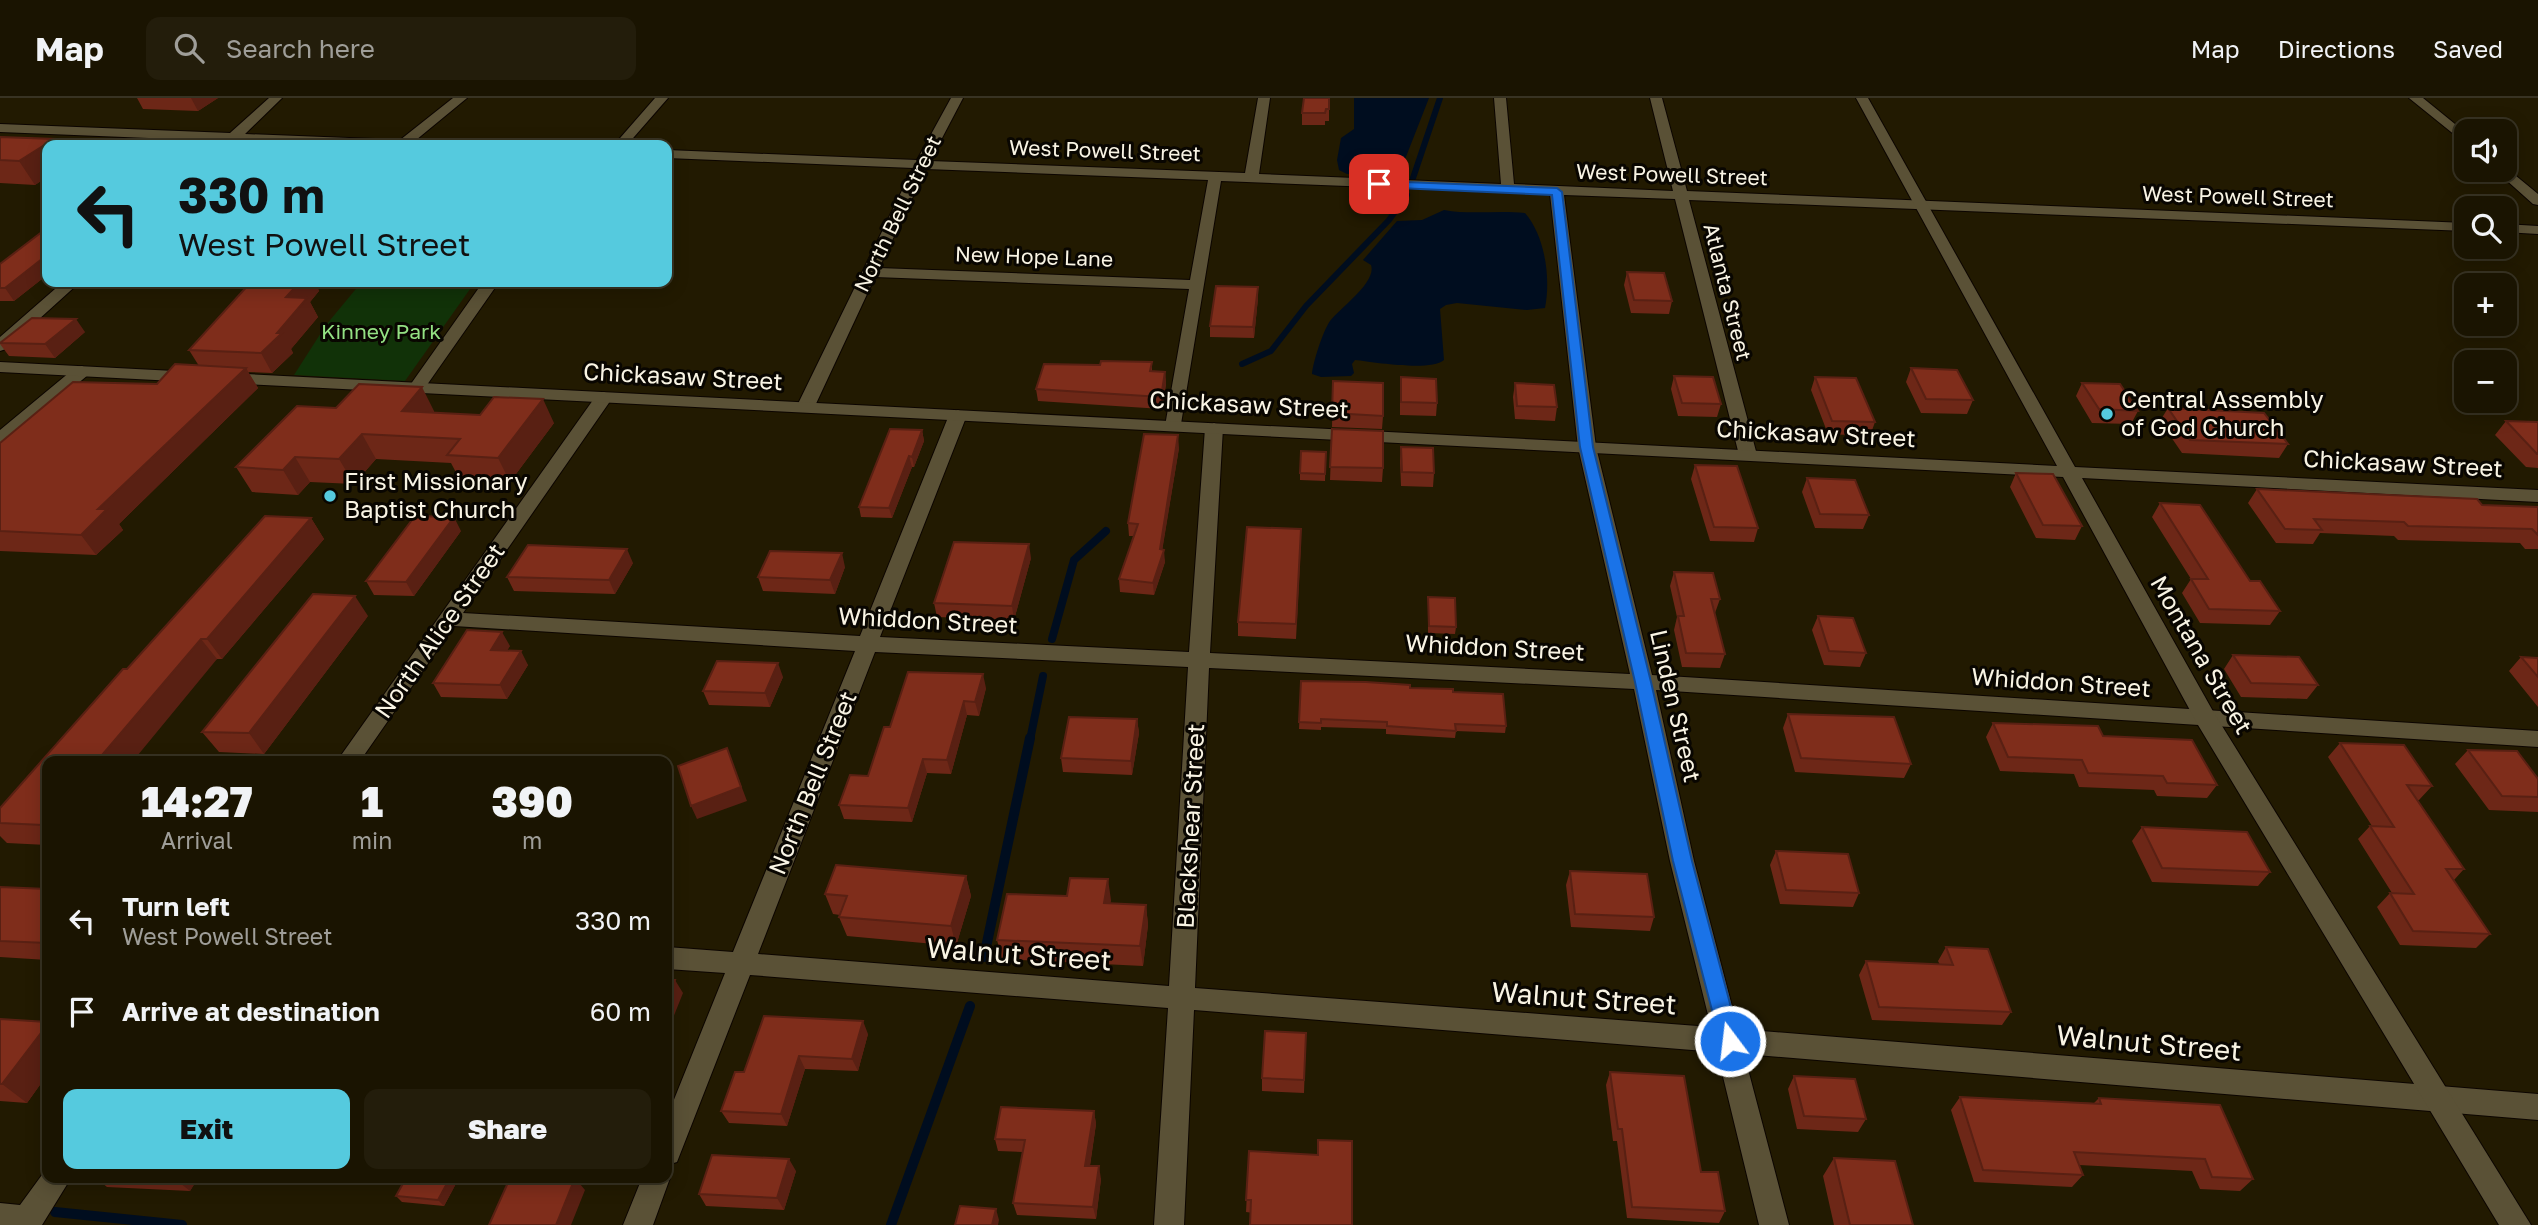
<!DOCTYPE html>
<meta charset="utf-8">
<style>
:root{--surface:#1a1401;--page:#231d0b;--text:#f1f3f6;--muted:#9f9e99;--line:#383323;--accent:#55cade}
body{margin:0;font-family:"Golos Text",sans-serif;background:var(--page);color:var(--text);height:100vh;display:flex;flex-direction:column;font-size:26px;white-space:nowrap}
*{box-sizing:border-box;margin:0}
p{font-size:23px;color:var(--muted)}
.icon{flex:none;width:38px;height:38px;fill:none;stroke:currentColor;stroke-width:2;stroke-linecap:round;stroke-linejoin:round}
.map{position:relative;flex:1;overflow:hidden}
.details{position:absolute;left:42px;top:658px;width:630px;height:427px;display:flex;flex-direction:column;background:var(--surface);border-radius:14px;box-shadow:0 4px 18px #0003,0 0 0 2px var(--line)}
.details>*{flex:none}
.banner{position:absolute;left:42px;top:42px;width:630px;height:147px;border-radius:14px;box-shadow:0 4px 18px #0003,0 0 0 2px var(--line);background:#55cade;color:#111;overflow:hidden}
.tools{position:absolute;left:2454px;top:21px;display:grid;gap:14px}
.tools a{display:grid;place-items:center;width:63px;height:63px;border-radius:14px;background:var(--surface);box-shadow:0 4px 18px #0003,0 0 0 2px var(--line);font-size:35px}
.pin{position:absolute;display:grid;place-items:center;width:60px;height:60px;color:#fff;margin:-30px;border-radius:14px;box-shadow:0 4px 10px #0006}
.me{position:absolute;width:77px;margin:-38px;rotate:345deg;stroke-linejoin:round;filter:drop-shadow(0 0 5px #0008)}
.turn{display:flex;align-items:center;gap:24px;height:147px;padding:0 21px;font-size:32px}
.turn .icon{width:91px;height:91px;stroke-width:2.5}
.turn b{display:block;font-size:49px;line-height:60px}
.eta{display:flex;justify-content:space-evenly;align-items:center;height:119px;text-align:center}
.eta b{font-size:42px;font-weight:800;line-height:49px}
.primary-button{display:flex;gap:14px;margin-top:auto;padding:14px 21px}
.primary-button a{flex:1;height:80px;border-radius:14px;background:var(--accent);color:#111;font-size:28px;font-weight:800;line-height:80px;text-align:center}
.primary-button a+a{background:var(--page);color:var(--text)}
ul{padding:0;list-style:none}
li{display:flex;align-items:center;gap:21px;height:91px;padding:0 21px}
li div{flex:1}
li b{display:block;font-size:26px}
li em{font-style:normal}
header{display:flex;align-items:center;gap:42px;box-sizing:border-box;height:98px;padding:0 35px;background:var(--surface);border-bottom:2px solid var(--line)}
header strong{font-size:33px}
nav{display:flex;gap:38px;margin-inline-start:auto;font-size:24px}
.search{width:490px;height:63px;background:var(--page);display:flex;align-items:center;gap:18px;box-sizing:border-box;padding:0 24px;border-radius:14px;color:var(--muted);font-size:26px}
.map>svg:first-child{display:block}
.green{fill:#113208}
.water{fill:#000d1f}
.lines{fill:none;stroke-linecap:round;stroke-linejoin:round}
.stream-far2{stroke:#000d1f;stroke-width:6}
.stream-far1{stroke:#000d1f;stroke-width:8}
.stream{stroke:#000d1f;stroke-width:10}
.minor-casing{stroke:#0c0500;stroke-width:2}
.tertiary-casing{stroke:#0c0500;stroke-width:2}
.minor{fill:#5a5136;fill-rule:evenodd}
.tertiary{fill:#5a5136;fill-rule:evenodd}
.wall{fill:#6d2717}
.shaded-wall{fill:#592013}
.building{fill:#7f2d1b;stroke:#592013;stroke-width:2}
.route{fill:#1a73e8;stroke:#114b97;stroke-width:2}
.poi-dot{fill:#55cade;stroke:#090601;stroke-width:2.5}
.labels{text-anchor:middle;stroke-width:6;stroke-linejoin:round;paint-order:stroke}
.far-street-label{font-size:21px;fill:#f9f4e4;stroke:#090601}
.far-park-label{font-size:21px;fill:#94e183;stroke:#090601}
.street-label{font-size:24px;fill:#f9f4e4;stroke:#090601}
.poi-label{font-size:24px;fill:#f9f4e4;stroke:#090601;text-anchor:start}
.near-street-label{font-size:28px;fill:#f9f4e4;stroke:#090601}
</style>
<header>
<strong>Map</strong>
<div class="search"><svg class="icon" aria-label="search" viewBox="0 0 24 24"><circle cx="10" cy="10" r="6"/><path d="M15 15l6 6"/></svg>Search here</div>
<nav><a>Map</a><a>Directions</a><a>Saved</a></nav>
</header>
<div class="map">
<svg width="2538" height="1127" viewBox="0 0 2538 1127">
<rect width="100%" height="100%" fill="#221a01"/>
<path class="green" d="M277,184H475L405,283L294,277L326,227L360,186Z"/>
<path class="water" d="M1354,0H1429L1402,69L1395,77L1347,76L1339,72L1337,62L1341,40L1354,31Z
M1444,112C1471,117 1497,112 1525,115C1545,138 1551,180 1545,210L1527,212L1457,205L1446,207L1440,211L1444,262C1430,274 1374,264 1355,262L1352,266L1354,275L1351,278L1321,279L1312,276C1313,264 1323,233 1330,223C1340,210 1377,184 1371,167L1363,162L1397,123L1422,122Z"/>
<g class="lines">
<path class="stream-far2" d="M1413,80L1440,0
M1242,266L1271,253L1306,208L1389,122L1407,97"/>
<path class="stream-far1" d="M1052,541L1074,462L1106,433
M1030,642L1043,578"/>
<path class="stream" d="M984,859L1030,640
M55,1114L182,1127
M891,1127L970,908"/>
<g class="minor-casing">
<path id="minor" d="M269,0H282L245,36L400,42L453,0H467L416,42L437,43L443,47L237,43L229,47L223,43L0,34V26L230,35Z
M655,0H668L627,47H614Z
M951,0H963L930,63L1245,75L1258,0H1270L1259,76L1501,86L1494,0H1506L1514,86L1673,93L1650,0H1662L1687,93L2466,125V133L1689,102L1757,357L1748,362L1739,357L1675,101L1564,97L1596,349L1652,577L2538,633V649L1656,592L1694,763L1738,931L2538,996V1022L1744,956L1789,1127H1759L1717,954L1194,912L1184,1127H1154L1168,910L750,877L677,1064L667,1067V1019L725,875L667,871V849L733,854L855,553L454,528L360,663H337L598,295L604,294L613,299L463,515L860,538L949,317L958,312L967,317L880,539L1189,554L1205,330L1214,325L1223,330L1210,555L1630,576L1578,349L1550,96L1221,83L1180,332H1168L1165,328L1189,191L875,179L814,310L811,314H799L796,310L913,70L667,60V52L917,62ZM926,71L1208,82L1190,182L879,170ZM875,554L1188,569L1169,888L758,856ZM1209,570L1634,591L1670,763L1711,929L1195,890Z
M2409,0H2423L2466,35V46Z
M2504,68L2538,96V107L2533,106L2495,72H2504Z
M2504,126L2538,128V136L2504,134Z
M63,184H80L6,251L0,253V239Z
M483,184H499L422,294H410L408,290Z
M82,268L90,273L88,277L6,345L0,346V332L76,269Z
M47,1070V1080H71L42,1127H0V1105L20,1107Z
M667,1072L670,1080L653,1127H623L642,1080H667Z"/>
</g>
<g class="tertiary-casing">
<path id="tertiary" d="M1856,0H1868L2075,369L2538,392V404L2082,380L2214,615L2531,1127H2499L2198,627L2063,379L226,285L218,280L226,275L2057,368Z
M0,264L194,274L202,279L194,284L0,274Z"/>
</g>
<use href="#minor" class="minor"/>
<use href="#tertiary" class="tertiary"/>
</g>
<path class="wall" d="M137,0H218L198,13L143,11Z
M1329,0V23H1325V27H1302V15Z
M0,39L54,41L58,47H47V79L35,87L0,85Z
M47,130V177L14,203H0V166Z
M1627,174L1672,203L1669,216L1631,215L1624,187Z
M251,184H315L319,193L310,204L318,219L291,251L293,255L272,275L248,274L258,290L119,426L123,432L96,457L0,453V345L157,286L199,268L189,252Z
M1258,189V200L1254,240L1210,239V228Z
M85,234L55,260L9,258L0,246V244Z
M1152,264V273L1165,274L1166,286L1162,311L1038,303L1036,291L1100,267Z
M1911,270L1973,302L1967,316L1921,315L1906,284Z
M1674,278L1721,306L1717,319L1678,318L1671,291Z
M1401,279L1437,305L1436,318L1400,317V293Z
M1815,279L1875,324L1870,338L1828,336L1811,292Z
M1333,283L1383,318L1382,331L1332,329Z
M1515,285L1557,309L1555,323L1515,321L1513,299Z
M2082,285L2138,313L2131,326L2092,325L2076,298Z
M2168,310L2288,346L2279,360L2182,355L2160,323Z
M434,313V314L554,325L510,384L460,382L451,365L376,361L354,386L310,384L298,397L252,394L236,369Z
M2506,323L2538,324V370L2526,369L2495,337Z
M1332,331L1383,370L1382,384L1330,382Z
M922,332L924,343L914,369H912L892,420L861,419L859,409Z
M1401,349L1434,375L1433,389L1401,388L1400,363Z
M1179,350L1162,452L1165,464L1154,497L1120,494L1119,481L1134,438H1129L1128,425Z
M1326,354L1325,383L1300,382V375Z
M1695,367L1758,430L1754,444L1710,443L1691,381Z
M2016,375L2082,428L2075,442L2036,440L2010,389Z
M1807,380L1869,417L1863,431L1815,430L1802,394Z
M2257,391L2482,407L2538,409V451H2525L2520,445L2398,442L2394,438L2320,435L2313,446L2276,445L2248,405Z
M2160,405L2250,483L2280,513L2270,527L2200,525L2182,495L2191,481L2152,419Z
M311,420L324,441L222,561H217L47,663V747L7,745L0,738V710L127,571Z
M461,433L414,498L374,497L366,483Z
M1301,445L1296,541L1238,538V524Z
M1031,460L1014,522L937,519L934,505Z
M633,465L615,496L514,493L507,479Z
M845,469L835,496L763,493L758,479Z
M1674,474L1720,501L1715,515H1714L1725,556L1720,570L1682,569L1674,532L1677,519L1670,488Z
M1428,499L1456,529L1455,536L1428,535Z
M368,518L264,656L219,654L202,634Z
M1818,518L1866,555L1860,569L1824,567L1812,532Z
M510,548L507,552L528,567L507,601L441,599L433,585Z
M2233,557L2318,587L2307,601L2241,599L2224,571Z
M2521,559L2538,560V609L2509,573Z
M783,579L770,609L709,607L703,593Z
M1301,583L1453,594L1506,628L1505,635L1456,633L1455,640L1386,636V631L1321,629V632L1299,631Z
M986,590L979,618L967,617L951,676L927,675L912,724L844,721L839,707L868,678L890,629Z
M1788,616L1911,666L1904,680L1795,674L1783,630Z
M1137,621L1139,635L1132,677L1063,674L1061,660Z
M1993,625L2103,638L2217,687L2207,700L2157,698L2154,692L2079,689L2074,676L2000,673L1986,639Z
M2340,645L2432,688L2419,702H2417L2464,771L2454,782L2490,836L2476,850L2400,847L2377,809L2390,795H2392L2358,741L2370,728H2372L2328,659Z
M2468,652L2538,681V714L2489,712L2455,666Z
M2142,729L2270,774L2258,788L2152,784L2132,743Z
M1776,753L1859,795L1853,809L1780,806L1770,767Z
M1570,773L1654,819L1650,833L1571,829L1566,787Z
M966,778L971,798L956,848L847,838L839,819L840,817L833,816L825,796Z
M0,789L47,791V862L0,859Z
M1111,802L1110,805L1146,807L1148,827L1143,868L1002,861L997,842Z
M1946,849L2011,914L2002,927L1872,922L1859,877L1866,863L1940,867L1938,863Z
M0,921L47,924V977L27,1005L0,1003Z
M1306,935L1304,995L1262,993V980Z
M868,936L858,973L805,971L787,1028L729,1025L721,1013L744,974Z
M1610,974L1725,1113L1719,1125L1627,1120L1617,1043H1613L1606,987Z
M1794,978L1866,1021L1858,1034L1797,1031L1788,991Z
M1960,999L2094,1005L2099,1000L2253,1081L2240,1093L2200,1091L2192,1073L2079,1067L2083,1077L2072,1089L1974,1084L1951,1012Z
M1094,1013L1096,1026L1090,1068L1101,1081L1096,1121L1017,1117L1013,1105L1023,1054L998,1053L995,1041Z
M1249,1053L1352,1127L1246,1114Z
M1834,1060L1913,1127H1834L1823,1078Z
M796,1073L784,1112L706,1108L699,1096Z
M96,1080H198L190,1093L107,1089Z
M459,1080L444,1108L402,1104L396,1098Z"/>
<path class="shaded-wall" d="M191,0H218L198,13Z
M54,41L58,47H47V79L35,87L19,63Z
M47,157V177L14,203L5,190Z
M300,184H315L319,193L310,204L318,219L291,251L293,255L272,275L261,255L277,235L286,199Z
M1258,189V200L1254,240L1253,229Z
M76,221L85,234L55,260L45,246Z
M246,270L258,290L119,426L123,432L96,457L81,437L98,411Z
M1165,274L1166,286L1162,311L1161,299Z
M422,289L434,313L414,337L402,313Z
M543,301L554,325L510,384L498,360Z
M922,332L924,343L914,369L912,359Z
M362,336L376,361L354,386L339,361Z
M1178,337L1179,350L1161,460L1164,452L1165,464L1154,497L1153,485L1160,451Z
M909,358L912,369L892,420L889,410Z
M295,359L310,384L298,397L283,372Z
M454,419L461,433L414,498L406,484Z
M311,420L324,441L222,561L207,541Z
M1029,446L1031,460L1014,522L1012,508Z
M627,451L633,465L615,496L609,482Z
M842,455L845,469L835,496L830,482Z
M355,498L368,518L264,656L249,635Z
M502,534L510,548L499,566L491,552Z
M201,541L217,561L133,663H97Z
M521,553L528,567L507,601L500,587Z
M778,565L783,579L770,609L765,595Z
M983,576L986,590L979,618L975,604Z
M964,603L967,617L951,676L947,662Z
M1137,621L1139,635L1132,677L1131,663Z
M727,650L747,703L697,721L691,708Z
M923,661L927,675L912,724L908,710Z
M966,778L971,798L956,848L951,828Z
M1108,781L1111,802L1107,825L1104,805Z
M1146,807L1148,827L1143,868L1140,848Z
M675,882L683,895L667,935V903Z
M863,923L868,936L858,973L852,961Z
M47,927V977L27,1005L2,986Z
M799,958L805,971L787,1028L781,1016Z
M1094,1013L1096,1026L1088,1080L1085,1068Z
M789,1061L796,1073L784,1112L777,1100Z
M1099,1068L1101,1081L1096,1121L1093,1109Z
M176,1080H198L190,1093L175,1081Z
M450,1080H459L444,1108L438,1102Z
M575,1080L585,1092L571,1127H556Z
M996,1111L999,1122L998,1127H992Z"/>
<path class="building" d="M1304,0H1329V11H1326L1325,15H1302Z
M0,39L54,41L19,63L0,62Z
M47,130V157L5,190H0V166Z
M1627,174L1664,175L1672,203L1634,202Z
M251,184H300L286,199L307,200L277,235H282L261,255L189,252Z
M1216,188L1258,189L1253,229L1210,228Z
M32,220L76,221L45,246L0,245Z
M1101,263L1152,264L1150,273L1165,274L1161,299L1036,291L1044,266L1100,267Z
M175,266L246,270L98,411H107L81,437L0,433V345L73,284L157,286Z
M1911,270L1957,272L1973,302L1926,301Z
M1674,278L1713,279L1721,306L1682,305Z
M1401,279L1436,281L1437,305L1401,304Z
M1815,279L1856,280L1875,324L1832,323Z
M1333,283L1383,285V318L1332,315Z
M1515,285L1554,287L1557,309L1517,308Z
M2082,285L2120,286L2138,313L2099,311Z
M359,286L422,289L402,313L480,317L494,299L543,301L498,360L447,357L460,341L362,336L339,361L295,359L283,372L236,369L297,308L336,310Z
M2168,310L2264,315L2288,346L2190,342Z
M2506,323L2538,324V356H2537Z
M890,331L922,332L912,359L909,358L889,410L859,409Z
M1332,331L1383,333V370L1330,369Z
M1144,336L1178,337L1160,451L1164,452L1153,485L1119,481L1138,426L1128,425Z
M1401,349L1433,350L1434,375L1402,374Z
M1301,353L1326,354L1325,376L1300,375Z
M1695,367L1737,368L1758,430L1714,429Z
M2016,375L2053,376L2082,428L2043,427Z
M1807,380L1855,382L1869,417L1820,416Z
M2257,391L2477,401L2482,407L2538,409V437L2532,431L2408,428L2404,424L2314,421L2322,432L2285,431Z
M2160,405L2200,407L2250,483H2260L2280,513L2209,511L2191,481H2208Z
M265,418L311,420L207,541H201L97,663H47V722L43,727L0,725V710L123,571H127Z
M415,418L454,419L406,484L366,483Z
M1247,429L1301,431L1296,526L1238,524Z
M954,444L1029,446L1012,508L934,505Z
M528,447L627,451L609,482L507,479Z
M770,453L842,455L830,482L758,479Z
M1674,474L1713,475L1720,501H1711L1725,556L1686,555L1678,518H1684Z
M313,496L355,498L249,635L202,634Z
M1428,499L1455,500L1456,529L1429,528Z
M1818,518L1853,520L1866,555L1829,553Z
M467,532L502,534L491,552L521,553L500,587L433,585Z
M2233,557L2299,559L2318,587L2251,585Z
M2521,559L2538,560V579Z
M717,563L778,565L765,595L703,593Z
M908,574L983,576L975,604L964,603L947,662L923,661L908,710L839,707L850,677L868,678L884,629H890Z
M1301,583L1366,584L1410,587V590L1453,591V594L1503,596L1506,628L1455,626L1456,633L1387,628V624L1321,621V625L1299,624Z
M1788,616L1894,619L1911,666L1801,660Z
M1069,619L1137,621L1131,663L1061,660Z
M1993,625L2098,628L2103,638L2192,642L2217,687L2167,685L2163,678L2088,675L2082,662L2008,659Z
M2340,645L2404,647L2432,688L2407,687L2464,771H2446L2490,836L2413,833L2390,795L2414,796L2370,728L2394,729Z
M727,650L741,689L691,708L678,668Z
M2468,652L2517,653L2538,681V699L2502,698Z
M2142,729L2247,734L2270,774L2162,770Z
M1776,753L1848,756L1859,795L1786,792Z
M836,767L966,778L951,828L839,819L847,798L825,796Z
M1570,773L1647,776L1654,819L1575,816Z
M1070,780L1108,781L1104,805L1146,807L1140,848L997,842L1007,796L1067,798Z
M0,789L47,791V845L0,843Z
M1946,849L1988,851L2011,914L1879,909L1866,863L1953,867Z
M667,882H675L667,903Z
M764,918L863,923L852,961L799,958L781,1016L721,1013L735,974H744Z
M0,921L47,924V927L2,986H0Z
M1265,933L1306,935L1304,982L1262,980Z
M1610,974L1684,978L1701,1074H1718L1725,1113L1632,1109L1622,1031H1618Z
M1794,978L1855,981L1866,1021L1804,1018Z
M1960,999L2101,1006L2099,1000L2220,1007L2253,1081L2212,1079L2205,1061L2074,1054L2083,1077L1983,1072Z
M1001,1009L1094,1013L1085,1068H1099L1093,1109L1013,1105L1025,1042L995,1041Z
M1318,1042L1352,1043V1127H1250L1251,1102H1246L1249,1053L1318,1057Z
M712,1057L789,1061L777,1100L699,1096Z
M1834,1060L1895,1063L1913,1127H1850Z
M406,1080H450L438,1102L396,1098Z
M510,1080H575L556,1127H489Z
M960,1108L996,1111L992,1127H955Z"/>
<path class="route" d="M1379,83L1557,90L1562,94L1593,349L1651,584L1692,763L1740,943L1737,949L1730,952L1723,949L1720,943L1673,763L1635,584L1580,349L1552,97L1376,89V84Z"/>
<g class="poi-dot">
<circle cx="2107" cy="316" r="7"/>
<circle cx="330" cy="398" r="7"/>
</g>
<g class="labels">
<g class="far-street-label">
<text transform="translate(1105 53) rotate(2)" y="7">West Powell Street</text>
<text transform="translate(1672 77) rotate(2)" y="7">West Powell Street</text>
<text transform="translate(2238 99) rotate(2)" y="7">West Powell Street</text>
<text transform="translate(898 116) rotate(-64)" y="7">North Bell Street</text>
<text transform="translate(1034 159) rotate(2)" y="7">New Hope Lane</text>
<text transform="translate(1727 194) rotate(76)" y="7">Atlanta Street</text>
</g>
<g class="far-park-label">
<text x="381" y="241">Kinney Park</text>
</g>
<g class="street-label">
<text transform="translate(683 279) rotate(3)" y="8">Chickasaw Street</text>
<text transform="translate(1249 307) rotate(3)" y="8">Chickasaw Street</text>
<text transform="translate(1816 336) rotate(3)" y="8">Chickasaw Street</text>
<text transform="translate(2403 366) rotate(3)" y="8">Chickasaw Street</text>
<text transform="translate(928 523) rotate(3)" y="8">Whiddon Street</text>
<text transform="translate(440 533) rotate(-55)" y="8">North Alice Street</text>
<text transform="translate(1495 550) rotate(3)" y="8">Whiddon Street</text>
<text transform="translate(2201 557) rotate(60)" y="8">Montana Street</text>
<text transform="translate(2061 585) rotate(4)" y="8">Whiddon Street</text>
<text transform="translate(1675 608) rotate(77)" y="8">Linden Street</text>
<text transform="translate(813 685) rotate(-68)" y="8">North Bell Street</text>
<text transform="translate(1191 728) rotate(-87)" y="8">Blackshear Street</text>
</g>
<g class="poi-label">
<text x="2121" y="310">Central Assembly<tspan x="2121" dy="28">of God Church</tspan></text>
<text x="344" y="392">First Missionary<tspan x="344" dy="28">Baptist Church</tspan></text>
</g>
<g class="near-street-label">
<text transform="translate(1019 856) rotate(4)" y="10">Walnut Street</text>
<text transform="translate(1584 900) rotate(4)" y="10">Walnut Street</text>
<text transform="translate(2149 945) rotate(5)" y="10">Walnut Street</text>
</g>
</g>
</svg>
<div class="tools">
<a><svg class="icon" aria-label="sound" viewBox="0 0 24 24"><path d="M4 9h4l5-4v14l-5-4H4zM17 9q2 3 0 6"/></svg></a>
<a><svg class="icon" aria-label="search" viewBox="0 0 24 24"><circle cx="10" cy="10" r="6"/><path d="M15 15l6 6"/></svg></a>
<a>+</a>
<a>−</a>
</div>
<div class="pin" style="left:1379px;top:86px;background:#d93025"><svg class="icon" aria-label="arrive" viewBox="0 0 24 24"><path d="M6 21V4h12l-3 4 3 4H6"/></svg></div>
<svg class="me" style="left:1730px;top:943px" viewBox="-20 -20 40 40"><circle r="17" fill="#1a73e8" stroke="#fff" stroke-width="3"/><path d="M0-11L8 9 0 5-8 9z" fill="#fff"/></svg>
<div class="banner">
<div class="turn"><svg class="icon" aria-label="left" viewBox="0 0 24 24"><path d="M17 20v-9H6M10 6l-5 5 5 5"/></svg><div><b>330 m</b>West Powell Street</div></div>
</div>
<section class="details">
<div class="eta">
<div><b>14:27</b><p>Arrival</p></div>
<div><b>1</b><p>min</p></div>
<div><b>390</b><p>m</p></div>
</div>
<ul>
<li><svg class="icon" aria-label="left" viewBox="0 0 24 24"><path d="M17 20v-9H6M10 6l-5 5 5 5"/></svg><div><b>Turn left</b><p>West Powell Street</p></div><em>330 m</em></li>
<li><svg class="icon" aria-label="arrive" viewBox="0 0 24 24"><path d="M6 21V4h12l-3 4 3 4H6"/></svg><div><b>Arrive at destination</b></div><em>60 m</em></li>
</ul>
<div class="primary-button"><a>Exit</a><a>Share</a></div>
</section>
</div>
